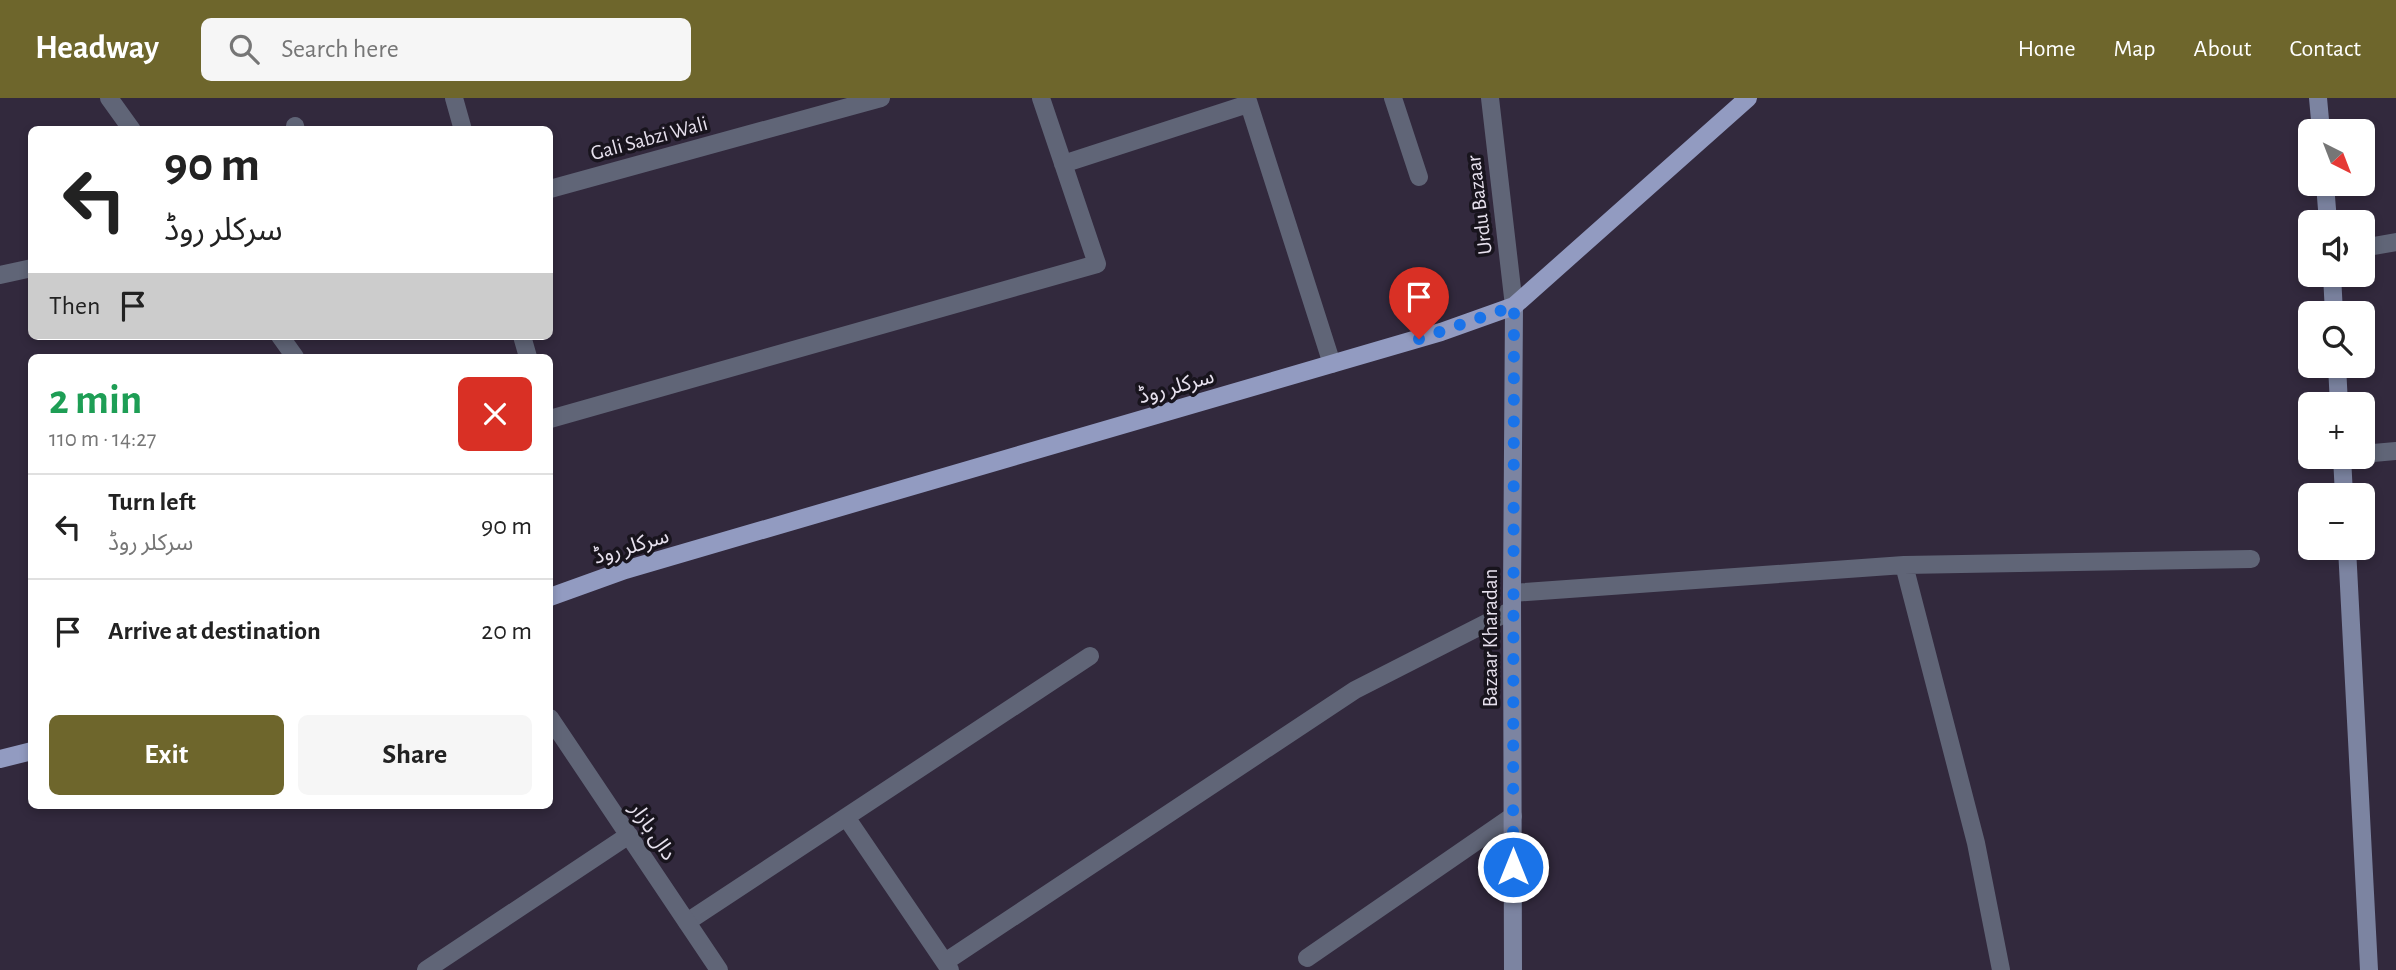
<!DOCTYPE html>
<meta charset="utf-8">
<style>
:root{--surface:#fff;--page:#f6f6f6;--text:#222;--muted:#767676;--line:#e0e0e0;--accent:#6e662c}
body{margin:0;font-family:"Alegreya Sans","Noto Sans Arabic",sans-serif;background:var(--page);color:var(--text);height:100vh;display:flex;flex-direction:column;font-size:26px;white-space:nowrap}
*{box-sizing:border-box;margin:0}
p{font-size:23px;color:var(--muted)}
.icon{flex:none;width:38px;height:38px;fill:none;stroke:currentColor;stroke-width:2;stroke-linecap:round;stroke-linejoin:round}
.map{position:relative;flex:1;overflow:hidden}
.panel{position:absolute;left:28px;top:256px;width:525px;height:455px;display:flex;flex-direction:column;background:var(--surface);border-radius:10px;box-shadow:0 4px 10px #0003}
.panel>*{flex:none}
.top-card{position:absolute;left:28px;top:28px;width:525px;height:214px;border-radius:10px;box-shadow:0 4px 10px #0003;background:#fff;color:var(--text);overflow:hidden}
.needle{width:46px;rotate:138deg}
.tools{position:absolute;left:2298px;top:21px;display:grid;gap:14px}
.tools a{display:grid;place-items:center;width:77px;height:77px;border-radius:10px;background:var(--surface);box-shadow:0 4px 10px #0003;font-size:35px}
.pin{position:absolute;display:grid;place-items:center;width:60px;height:60px;color:#fff;margin:-72px -30px;border-radius:50% 50% 50% 0;rotate:-45deg;box-shadow:0 0 7px #0007}
.pin .icon{rotate:45deg}
.me{position:absolute;width:77px;margin:-38px;rotate:0deg;stroke-linejoin:round;filter:drop-shadow(0 0 5px #0008)}
.turn{display:flex;align-items:center;gap:24px;height:147px;padding:0 21px;font-size:32px}
.turn .icon{width:91px;height:91px;stroke-width:2.5}
.turn b{display:block;font-size:49px;line-height:60px}
.then{display:flex;align-items:center;height:66px;padding:0 21px;background:#0003;gap:14px;font-size:26px}
.round{display:grid;place-items:center;flex:none;width:74px;height:74px;border-radius:10px;background:var(--page)}
.overview{display:flex;align-items:center;justify-content:space-between;height:119px;padding:0 21px}
h1{font-size:42px;font-weight:600;line-height:52px;color:#1e9e55}
.cta{display:flex;gap:14px;margin-top:auto;padding:14px 21px}
.cta a{flex:1;height:80px;border-radius:10px;background:var(--accent);color:#fff;font-size:28px;font-weight:600;line-height:80px;text-align:center}
.cta a+a{background:var(--page);color:var(--text)}
ul{padding:0;list-style:none}
li{display:flex;align-items:center;gap:21px;height:105px;padding:0 21px;border-top:2px solid var(--line)}
li div{flex:1}
li b{display:block;font-size:26px}
li em{font-style:normal}
header{display:flex;align-items:center;gap:42px;box-sizing:border-box;height:98px;padding:0 35px;background:var(--accent);color:#fff}
header strong{font-size:33px}
nav{display:flex;gap:38px;margin-inline-start:auto;font-size:24px}
.search{width:490px;height:63px;background:var(--page);display:flex;align-items:center;gap:18px;box-sizing:border-box;padding:0 24px;border-radius:10px;color:var(--muted);font-size:26px}
.map>svg:first-child{display:block}
.lines{fill:none;stroke-linecap:round;stroke-linejoin:round}
.lane{stroke:#606577;stroke-width:18}
.street{stroke:#606577;stroke-width:18}
.secondary{stroke:#7c84a1;stroke-width:18}
.primary{stroke:#929bc1;stroke-width:18}
.route{stroke:#1a73e8;stroke-width:12;stroke-dasharray:0 21.6}
.labels{text-anchor:middle;stroke-width:7;stroke-linejoin:round;paint-order:stroke}
.street-label{font-size:21px;fill:#e7e1ee;stroke:#18141d}
</style>
<header>
<strong>Headway</strong>
<div class="search"><svg class="icon" aria-label="search" viewBox="0 0 24 24"><circle cx="10" cy="10" r="6"/><path d="M15 15l6 6"/></svg>Search here</div>
<nav><a>Home</a><a>Map</a><a>About</a><a>Contact</a></nav>
</header>
<div class="map">
<svg width="2396" height="872" viewBox="0 0 2396 872">
<rect width="100%" height="100%" fill="#32293d"/>
<g class="lines">
<path class="lane" d="M454,0L463,32
M1247,0L1332,266
M1393,0L1419,79
M295,28L296,32
M1063,66L1248,6
M550,91L881,0
M0,177L32,170
M522,238L528,259
M550,321L1097,166L1041,0
M846,719L950,872
M687,824L1090,558
M1307,860L1513,718
M945,864L1355,592L1512,512"/>
<path class="street" d="M109,0L132,32
M1490,0L1514,208
M2362,150L2396,144
M280,238L295,259
M2362,356L2396,353
M1904,467L1976,745L2001,872
M1512,495L1904,467L2251,461
M550,620L719,872
M426,872L629,737"/>
<path class="secondary" d="M2318,0L2321,33
M2325,86L2328,124
M2332,177L2334,215
M2337,268L2339,306
M2342,359L2344,397
M2347,450L2369,872
M1513,872L1512,495L1514,208"/>
<path class="primary" d="M550,499L625,472L1441,234L1514,208L1748,0
M0,661L32,653"/>
</g>
<g class="lines">
<path class="route" d="M1419,241L1514,208L1513,769"/>
</g>
<g class="labels">
<g class="street-label">
<text transform="translate(649 40) rotate(-15)" y="7">Gali Sabzi Wali</text>
<text transform="translate(1479 107) rotate(-97)" y="7">Urdu Bazaar</text>
<text transform="translate(1176 288) rotate(-16)" y="7">سرکلر روڈ</text>
<text transform="translate(631 448) rotate(-17)" y="7">سرکلر روڈ</text>
<text transform="translate(1490 540) rotate(-90)" y="7">Bazaar Kharadan</text>
<text transform="translate(653 733) rotate(56)" y="7">دال بازار</text>
</g>
</g>
</svg>
<div class="tools">
<a><svg class="needle" viewBox="-14 -14 28 28"><path d="M0-13l5 13h-10z" fill="#e53935"/><path d="M0 13l5-13h-10z" fill="#767676"/></svg></a>
<a><svg class="icon" aria-label="sound" viewBox="0 0 24 24"><path d="M4 9h4l5-4v14l-5-4H4zM17 9q2 3 0 6"/></svg></a>
<a><svg class="icon" aria-label="search" viewBox="0 0 24 24"><circle cx="10" cy="10" r="6"/><path d="M15 15l6 6"/></svg></a>
<a>+</a>
<a>−</a>
</div>
<div class="pin" style="left:1419px;top:241px;background:#d93025"><svg class="icon" aria-label="arrive" viewBox="0 0 24 24"><path d="M6 21V4h12l-3 4 3 4H6"/></svg></div>
<svg class="me" style="left:1513px;top:769px" viewBox="-20 -20 40 40"><circle r="17" fill="#1a73e8" stroke="#fff" stroke-width="3"/><path d="M0-11L8 9 0 5-8 9z" fill="#fff"/></svg>
<div class="top-card">
<div class="turn"><svg class="icon" aria-label="left" viewBox="0 0 24 24"><path d="M17 20v-9H6M10 6l-5 5 5 5"/></svg><div><b>90 m</b>سرکلر روڈ</div></div>
<div class="then">Then<svg class="icon" aria-label="arrive" viewBox="0 0 24 24"><path d="M6 21V4h12l-3 4 3 4H6"/></svg></div>
</div>
<section class="panel">
<div class="overview"><div><h1>2 min</h1><p>110 m · 14:27</p></div><a class="round" style="background:#d93025;color:#fff"><svg class="icon" aria-label="close" viewBox="0 0 24 24"><path d="M6 6l12 12M18 6L6 18"/></svg></a></div>
<ul>
<li><svg class="icon" aria-label="left" viewBox="0 0 24 24"><path d="M17 20v-9H6M10 6l-5 5 5 5"/></svg><div><b>Turn left</b><p>سرکلر روڈ</p></div><em>90 m</em></li>
<li><svg class="icon" aria-label="arrive" viewBox="0 0 24 24"><path d="M6 21V4h12l-3 4 3 4H6"/></svg><div><b>Arrive at destination</b></div><em>20 m</em></li>
</ul>
<div class="cta"><a>Exit</a><a>Share</a></div>
</section>
</div>
